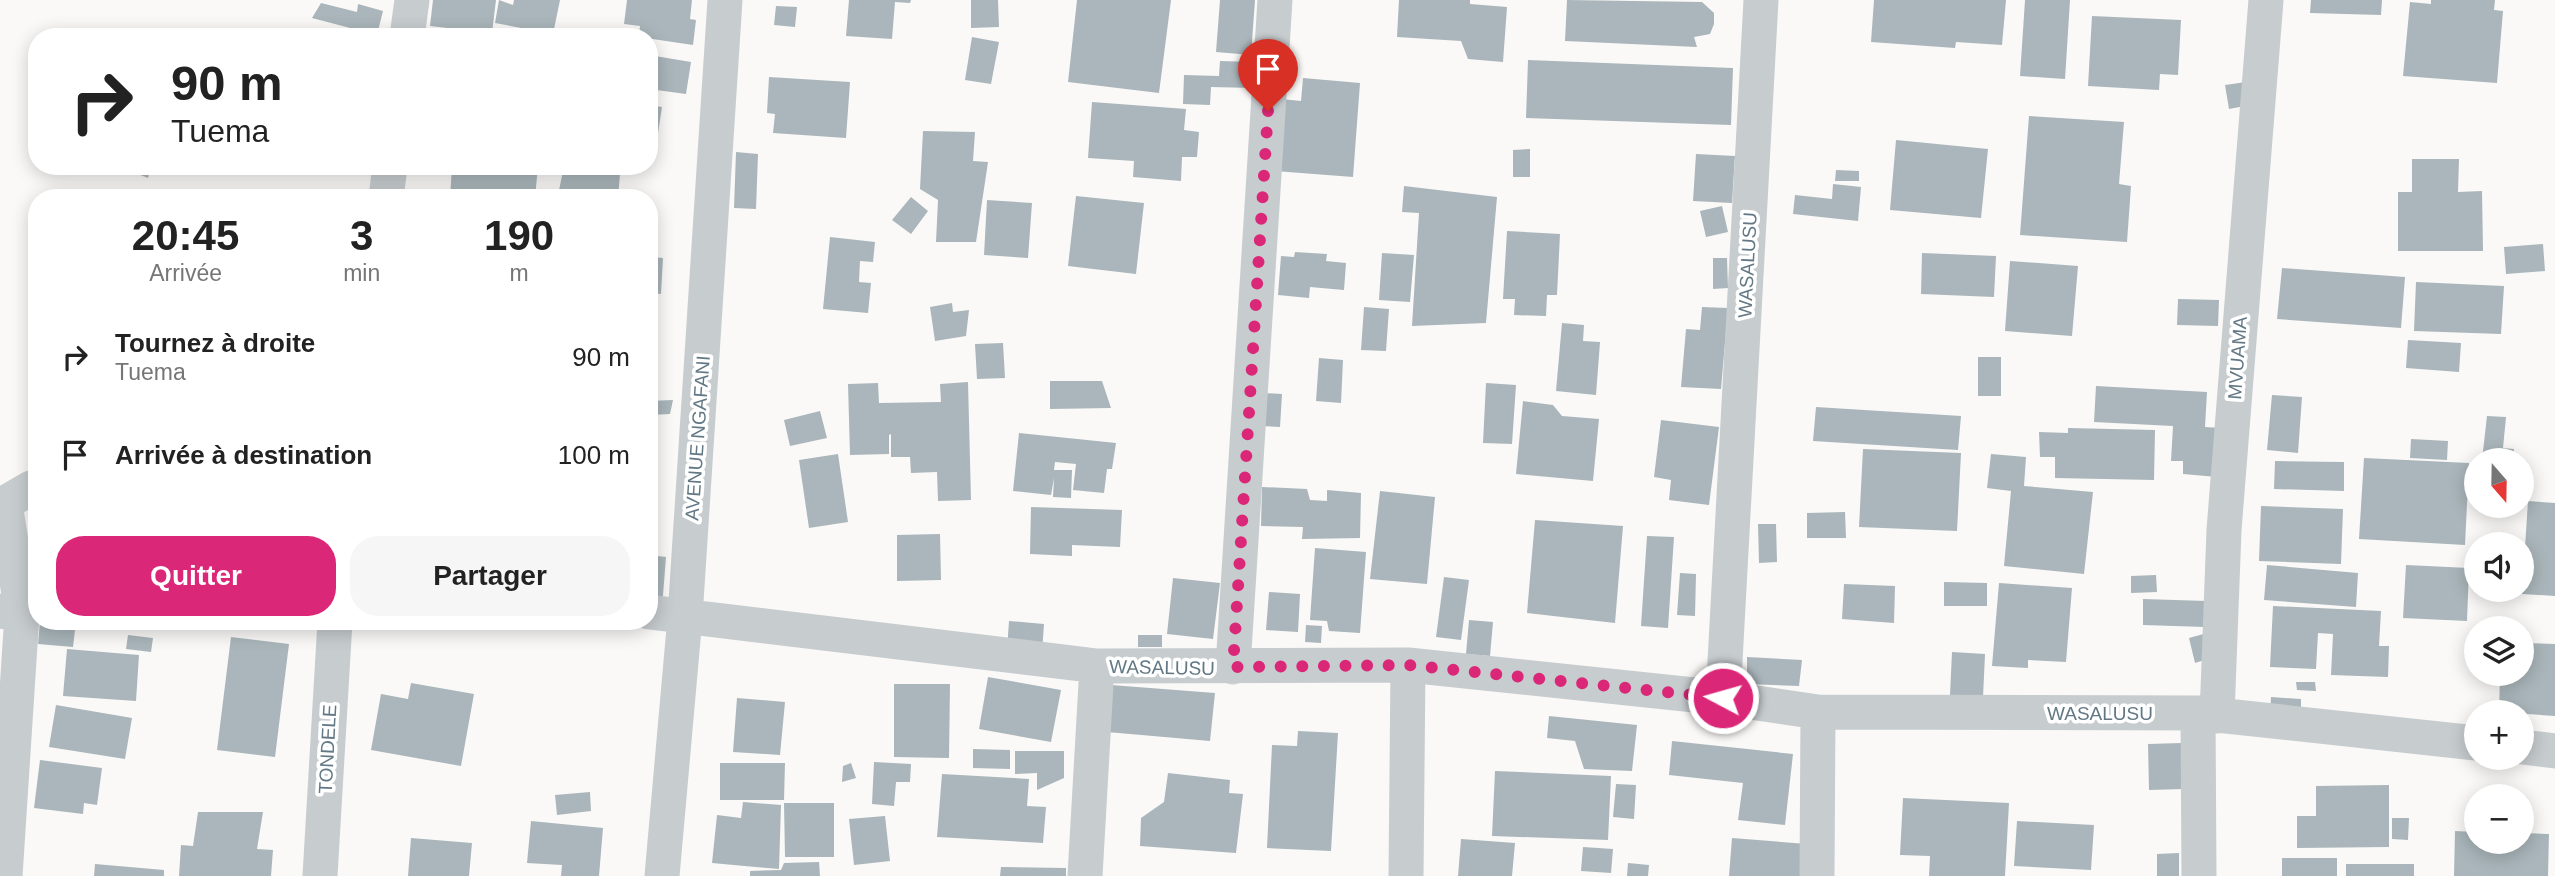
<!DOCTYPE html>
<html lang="fr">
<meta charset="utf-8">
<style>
:root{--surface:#fff;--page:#f6f6f6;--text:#222;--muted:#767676;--accent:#db2777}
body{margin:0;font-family:Helvetica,sans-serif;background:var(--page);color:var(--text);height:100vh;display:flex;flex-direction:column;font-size:26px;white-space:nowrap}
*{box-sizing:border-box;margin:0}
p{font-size:23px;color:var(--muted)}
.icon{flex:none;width:38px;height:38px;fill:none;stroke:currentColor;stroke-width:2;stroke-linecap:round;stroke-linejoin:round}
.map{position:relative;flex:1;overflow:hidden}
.side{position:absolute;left:28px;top:189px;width:630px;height:441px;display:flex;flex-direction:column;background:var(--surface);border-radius:28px;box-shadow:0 4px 18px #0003}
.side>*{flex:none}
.guide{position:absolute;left:28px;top:28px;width:630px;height:147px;border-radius:28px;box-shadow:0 4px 18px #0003;background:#fff;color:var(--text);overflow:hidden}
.needle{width:46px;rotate:160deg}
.tools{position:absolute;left:2464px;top:448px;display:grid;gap:14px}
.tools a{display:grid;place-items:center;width:70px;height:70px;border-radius:50%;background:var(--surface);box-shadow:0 4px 18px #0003;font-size:35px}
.pin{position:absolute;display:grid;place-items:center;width:60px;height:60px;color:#fff;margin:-72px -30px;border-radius:50% 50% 50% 0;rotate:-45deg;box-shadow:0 0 7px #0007}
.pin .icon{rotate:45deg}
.me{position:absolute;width:77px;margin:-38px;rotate:276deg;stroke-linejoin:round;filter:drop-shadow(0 0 5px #0008)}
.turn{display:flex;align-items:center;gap:24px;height:147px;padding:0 28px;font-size:32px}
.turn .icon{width:91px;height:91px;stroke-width:2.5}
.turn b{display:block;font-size:49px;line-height:60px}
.eta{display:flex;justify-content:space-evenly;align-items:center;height:119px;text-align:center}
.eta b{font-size:42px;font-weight:700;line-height:49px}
.cta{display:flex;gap:14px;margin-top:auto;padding:14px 28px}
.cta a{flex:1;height:80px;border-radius:28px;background:var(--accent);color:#fff;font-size:28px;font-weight:700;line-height:80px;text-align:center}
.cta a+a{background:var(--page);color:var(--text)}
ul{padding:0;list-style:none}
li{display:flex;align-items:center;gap:21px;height:98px;padding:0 28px}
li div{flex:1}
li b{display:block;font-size:26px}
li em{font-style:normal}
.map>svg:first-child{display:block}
.building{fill:#aab6bb}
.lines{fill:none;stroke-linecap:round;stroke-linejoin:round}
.minor{stroke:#c7cccf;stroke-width:35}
.route{stroke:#db2777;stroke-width:12;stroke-dasharray:0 21.6}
.labels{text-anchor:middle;stroke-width:7;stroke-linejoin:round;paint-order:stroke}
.street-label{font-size:19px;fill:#627884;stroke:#fff}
</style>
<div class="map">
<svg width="2555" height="876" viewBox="0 0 2555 876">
<rect width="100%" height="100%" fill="#faf9f7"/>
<path class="building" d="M433,0H496L492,33L430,26Z
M499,0L513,5L514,0H560L553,34L495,23Z
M627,0H692L690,19L696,20L693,45L639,37L640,26L624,24Z
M849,0H911L910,3L895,2L892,39L846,36Z
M971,0H998L999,27L971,28Z
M1077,0H1171L1159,93L1068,82Z
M1220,0H1255L1251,55L1216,52Z
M1399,0H1470V4L1507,7L1503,62L1468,59L1461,41L1397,37Z
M1567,0L1702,2L1714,13V24L1710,34L1694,37L1697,47L1565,41Z
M1874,0H2006L2002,45L1956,42L1955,48L1871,42Z
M2025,0H2070L2065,79L2020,76Z
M2311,0H2382L2381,15L2310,13Z
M2431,0H2495L2494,10L2503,11L2497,83L2403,76L2410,2L2431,4Z
M321,3L357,12L358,4L383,11L377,35L312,18Z
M776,6L797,7L795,27L774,25Z
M2092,16L2181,20L2178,75L2160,74L2159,90L2088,86Z
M972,37L999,42L991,84L965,80Z
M649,55L691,62L686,94L649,89Z
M1528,60L1733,68L1731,125L1526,118Z
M1220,61L1255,62L1253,88L1211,87L1210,105L1183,104L1184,75L1219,76Z
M769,77L850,82L846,138L773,133L775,114L767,113Z
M1303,78L1360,83L1353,177L1275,171L1281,99L1301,101Z
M2246,82L2250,105L2229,109L2225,85Z
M1092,102L1186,109L1184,130L1199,132L1197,157H1182L1181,181L1133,177L1134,161L1088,158Z
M649,105L662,107L656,146L649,145Z
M2029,116L2124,122L2119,184L2131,186L2127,242L2020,235Z
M923,131L975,132L973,161L988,162L976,242H936L938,200L920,189Z
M1896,140L1988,149L1981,218L1890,210Z
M1530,149V177H1513V150Z
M736,152L758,154L756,209L734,208Z
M1696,154L1735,156L1732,203L1693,201Z
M2412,159H2459L2458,192L2482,191L2483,251H2398V192H2412Z
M118,166H151L148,178Z
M452,166H538L535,198H450Z
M564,166H631L629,175L620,174L618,198L558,195Z
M1836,170L1859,171V181H1835Z
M1833,184L1861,187L1858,221L1793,214L1795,195L1832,199Z
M1404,186L1497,197L1486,323L1412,326L1419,213L1402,212Z
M1076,196L1144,203L1136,274L1068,266Z
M911,197L928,211L911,234L892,220Z
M987,200L1032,203L1028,258L984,255Z
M1722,206L1728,232L1706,237L1700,211Z
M649,226L654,227L651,257L663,258L661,294L649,293Z
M1507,231L1560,234L1557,295H1547L1546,316L1514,315L1515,299H1503Z
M830,237L875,242L873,262L860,261L859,282L871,283L868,313L823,309Z
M2543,244L2545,271L2506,274L2504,247Z
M1295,252L1327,254L1326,261L1346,263L1344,290L1310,287L1309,298L1278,295L1281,256L1294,257Z
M1382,253L1414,255L1410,302L1379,300Z
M1922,253L1996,256L1994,297L1921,294Z
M1713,258H1727L1728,288L1713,289Z
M2010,261L2078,266L2072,336L2005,331Z
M2282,268L2405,277L2401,328L2277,319Z
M2416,282L2504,286L2501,334L2414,331Z
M2178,299L2219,300L2218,326L2177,325Z
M952,303L953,312L969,310L966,336L935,341L930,307Z
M1364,307L1389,309L1386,351L1361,350Z
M1702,307L1728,308L1721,389L1681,387L1686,329L1700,330Z
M1562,323L1584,325L1583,341L1600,342L1596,395L1556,391Z
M2408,340L2461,343L2459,372L2406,368Z
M1003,343L1005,378L977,379L975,344Z
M1978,357H2001V396H1978Z
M1319,358L1343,360L1341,403L1316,401Z
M1050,381H1102L1111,408L1050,409Z
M968,382L971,500L938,501L937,472L911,473L910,457H891V434L889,435V454L850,455L848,384L878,383L879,403L941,402L940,384Z
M1486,383L1516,385L1512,444L1483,443Z
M2096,386L2207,392L2205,427L2221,428L2217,477L2183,474V461H2171L2173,426L2094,422Z
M1263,393L1282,394L1280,427L1260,426Z
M2272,395L2302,397L2298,453L2267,450Z
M673,400L670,414L649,415V401Z
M1523,401L1553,405L1562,416L1599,419L1593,481L1516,474Z
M1816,407L1961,416L1958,450L1813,441Z
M820,411L827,438L790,446L784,420Z
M2487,416L2506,417L2503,448L2514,449L2513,460H2482Z
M1661,420L1719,427L1709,505L1669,500L1671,480L1654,477Z
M2068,428L2155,430L2154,480L2055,478V457H2040L2039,432L2068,433Z
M1019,433L1116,443L1112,469H1107L1104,493L1073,490L1076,464L1055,462L1054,470H1072L1071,498L1053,497L1054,478L1051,495L1013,491Z
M2411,439L2448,441L2447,460L2410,458Z
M1863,449L1961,453L1957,531L1859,527Z
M838,454L848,522L809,528L799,460Z
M1991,454L2026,457L2024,486L2093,492L2084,574L2004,566L2011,491L1987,488Z
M2364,458L2469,463L2465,545L2359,539Z
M2275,461L2344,462V491L2274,489Z
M1262,487L1307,489L1310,500L1327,501V490L1361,493L1360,538L1302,539L1303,527L1261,526Z
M1380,491L1435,497L1427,584L1370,579Z
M649,494L656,495L654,527H649Z
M2528,501L2555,503V596L2522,594Z
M2261,506L2343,509L2341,564L2259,561Z
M1031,507L1122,510L1120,547L1072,545V556L1030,554Z
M1845,512L1846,538H1807V513Z
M1535,520L1623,526L1615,623L1527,613Z
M1758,524H1776L1777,562L1759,563Z
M940,534L941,580L897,581V535Z
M1647,536L1674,537L1668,628L1641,626Z
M1315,548L1366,552L1360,633L1329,631L1327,621L1310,620Z
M649,555L666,557L662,608L649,607Z
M2267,565L2358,573L2356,607L2264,600Z
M2406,565L2469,568L2467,621L2403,618Z
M1680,573L1696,574L1695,616L1677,615Z
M2156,575L2157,592L2131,593V576Z
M1444,577L1469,580L1461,640L1436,637Z
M1173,578L1220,583L1213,639L1167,634Z
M1944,582L1987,583V606H1944Z
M1999,583L2072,588L2066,662L2028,660V668L1992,666Z
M1844,584L1895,586L1894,623L1842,619Z
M1269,592L1300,594L1298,632L1266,630Z
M2143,599L2207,601L2205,627L2143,625Z
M2273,606L2381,611L2379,646H2389L2388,677L2331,675L2333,634L2318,633L2316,669L2270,667Z
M1469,620L1493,622L1490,656L1466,654Z
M40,621H76L73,647L38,644Z
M1009,621L1044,624L1042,652L1007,650Z
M1306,625L1322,626L1321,643L1305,642Z
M2207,633L2214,657L2195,663L2189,638Z
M128,635L153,638L151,652L126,649Z
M1138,635H1162V647H1138Z
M231,637L289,644L275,757L217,750Z
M2522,643L2555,644V716L2499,712L2500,674H2522Z
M67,649L139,655L136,701L63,696Z
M1952,652L1985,654L1983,697L1950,695Z
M1747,657L1802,660L1799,686L1747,684Z
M988,677L1061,690L1051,742L979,729Z
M2296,682H2315L2316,691L2297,690Z
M411,683L474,694L461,766L371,750L381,694L408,699Z
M894,684H950L949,758L894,757Z
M1111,685L1215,693L1210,741L1107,732Z
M2271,697L2301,699V716L2270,715Z
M737,698L785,702L780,755L733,752Z
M56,705L132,718L125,759L49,747Z
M1549,716L1637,725L1632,771L1584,769L1575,741L1547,738Z
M1298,731L1338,733L1331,851L1267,848L1272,745L1297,746Z
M1672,741L1793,754L1785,825L1738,820L1743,783L1669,775Z
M2182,743L2184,789L2149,790L2148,744Z
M973,749L1010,750V769L973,768Z
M1015,751H1064V778L1037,790V773L1015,774Z
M40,760L102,768L97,805L84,803L83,814L34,808Z
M874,762L911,764L910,782H896L894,806L872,804Z
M720,763H785L784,800H720Z
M851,763L856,778L842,782L843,766Z
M1495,771L1611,776L1608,840L1492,836Z
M1168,773L1230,780L1229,793L1243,794L1236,853L1140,846L1141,818L1164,802Z
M942,774L1029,779L1027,806L1046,807L1043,843L937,837Z
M1616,784L1636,785L1634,819L1613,817Z
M2389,785V847L2297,848V816H2316V786Z
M590,792L591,811L557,815L555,795Z
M1903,798L2009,803L2005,876H1929L1930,856L1900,855Z
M743,802L781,805L779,869L712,863L717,815L741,818Z
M784,803H834V857H785Z
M198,812H263L257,849L273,850L271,876H179L181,845L193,846Z
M885,816L890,861L854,865L849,819Z
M2392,818H2409L2408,840L2392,839Z
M531,821L603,828L599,876H561L562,865L527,863Z
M2017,821L2094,825L2091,870L2014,866Z
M2455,831L2476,832V842H2522V833L2549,834L2548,876H2454Z
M411,838L472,843L469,876H408Z
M1732,838L1807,844L1805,876H1729Z
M1461,839L1515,843L1512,876H1458Z
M1583,847L1613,849L1611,873L1581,871Z
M2179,853V876H2157V854Z
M2282,858H2337V876H2282Z
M819,862L820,876H750V871L781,870L784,863Z
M1628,863L1649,865L1648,876H1627Z
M95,864L164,870V876H94Z
M2346,864H2414V876H2346Z
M1001,867L1066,868V876H1000Z"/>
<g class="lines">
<path class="minor" d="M407,37L412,0
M386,198L390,166
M0,611L22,614L5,503L31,488L37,490
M649,612L1097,666L1408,665L1723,698L1818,712L2198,713L2476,743
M1233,667L1275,0
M1723,698L1761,0
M2198,713L2199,876
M2217,716L2224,530L2266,0
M2522,747L2555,751
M5,876L22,614
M320,876L335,621
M662,876L685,617L725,0
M1085,876L1097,666
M1406,876L1408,665
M1817,876L1818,712"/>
</g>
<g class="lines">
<path class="route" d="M1268,111L1233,667L1408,665L1723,698"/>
</g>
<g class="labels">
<g class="street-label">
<text transform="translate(1747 265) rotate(-87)" y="7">WASALUSU</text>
<text transform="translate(2237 358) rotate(-86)" y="7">MVUAMA</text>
<text transform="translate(697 438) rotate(-86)" y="7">AVENUE NGAFANI</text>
<text transform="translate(1162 667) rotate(1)" y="7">WASALUSU</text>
<text x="2100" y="720">WASALUSU</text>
<text transform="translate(327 749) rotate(-87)" y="7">TONDELE</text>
</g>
</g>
</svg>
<div class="tools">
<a><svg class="needle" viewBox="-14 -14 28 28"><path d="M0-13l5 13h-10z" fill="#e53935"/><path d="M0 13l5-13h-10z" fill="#767676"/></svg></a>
<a><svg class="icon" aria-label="sound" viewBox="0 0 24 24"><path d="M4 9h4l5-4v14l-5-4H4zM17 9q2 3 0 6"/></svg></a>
<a><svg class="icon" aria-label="layers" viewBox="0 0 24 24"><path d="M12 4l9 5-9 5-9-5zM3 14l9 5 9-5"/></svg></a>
<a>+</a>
<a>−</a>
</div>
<div class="pin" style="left:1268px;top:111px;background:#d93025"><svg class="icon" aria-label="arrive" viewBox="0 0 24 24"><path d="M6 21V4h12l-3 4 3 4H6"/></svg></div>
<svg class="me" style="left:1723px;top:698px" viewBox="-20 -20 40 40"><circle r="17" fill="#db2777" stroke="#fff" stroke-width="3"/><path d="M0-11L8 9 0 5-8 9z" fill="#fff"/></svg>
<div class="guide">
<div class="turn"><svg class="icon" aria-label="right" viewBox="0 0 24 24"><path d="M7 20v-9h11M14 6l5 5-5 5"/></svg><div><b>90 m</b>Tuema</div></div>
</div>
<section class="side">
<div class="eta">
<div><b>20:45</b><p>Arrivée</p></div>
<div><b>3</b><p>min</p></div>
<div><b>190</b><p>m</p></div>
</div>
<ul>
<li><svg class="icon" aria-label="right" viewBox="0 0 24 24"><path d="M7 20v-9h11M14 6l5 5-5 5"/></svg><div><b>Tournez à droite</b><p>Tuema</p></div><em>90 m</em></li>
<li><svg class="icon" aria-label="arrive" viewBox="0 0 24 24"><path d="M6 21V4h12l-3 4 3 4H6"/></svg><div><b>Arrivée à destination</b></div><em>100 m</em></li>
</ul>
<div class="cta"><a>Quitter</a><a>Partager</a></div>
</section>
</div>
